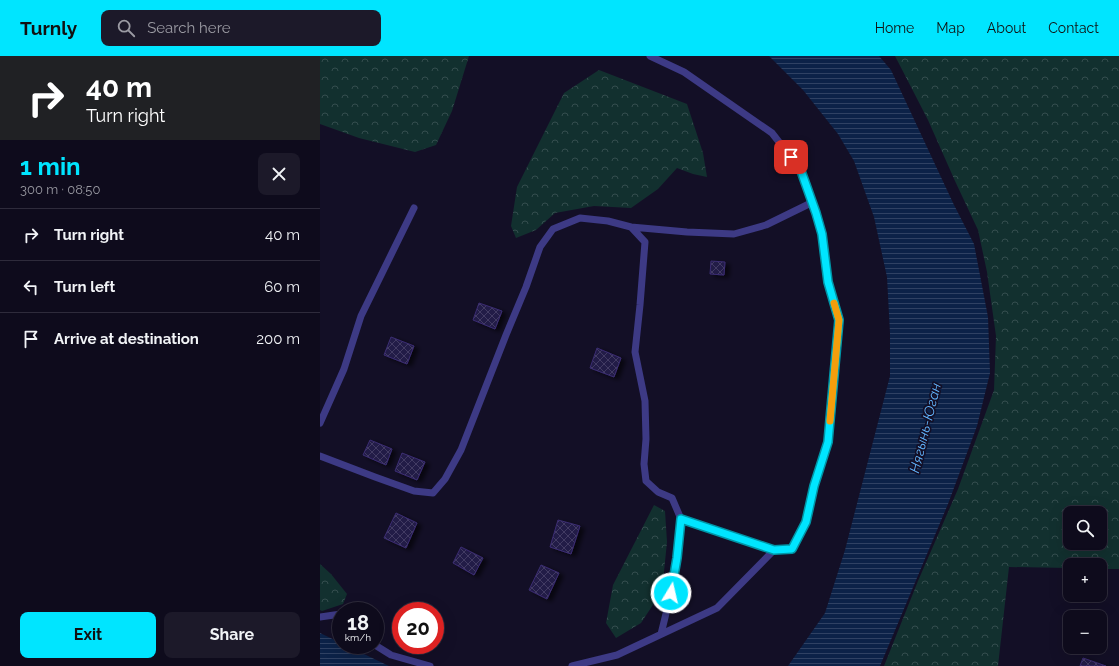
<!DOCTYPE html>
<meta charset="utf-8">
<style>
:root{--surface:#0e0b1c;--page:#1c1929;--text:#f1f3f6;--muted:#9b9ba3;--line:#2e2b3b;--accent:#00e5ff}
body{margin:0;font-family:Raleway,sans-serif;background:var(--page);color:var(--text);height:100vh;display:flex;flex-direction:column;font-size:15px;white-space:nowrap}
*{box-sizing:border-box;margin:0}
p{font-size:13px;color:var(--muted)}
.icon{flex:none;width:22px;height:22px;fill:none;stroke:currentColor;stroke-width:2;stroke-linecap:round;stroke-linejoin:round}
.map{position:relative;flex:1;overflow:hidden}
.panel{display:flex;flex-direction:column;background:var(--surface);width:320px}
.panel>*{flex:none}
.guide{background:#202124;color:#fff;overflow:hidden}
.controls{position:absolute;left:743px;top:450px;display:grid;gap:8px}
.controls a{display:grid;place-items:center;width:44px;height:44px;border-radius:8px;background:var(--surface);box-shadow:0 4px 16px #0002,0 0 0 1px var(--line);font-size:20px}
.speed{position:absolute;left:12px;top:546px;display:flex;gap:8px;font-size:20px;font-weight:700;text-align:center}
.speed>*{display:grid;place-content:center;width:52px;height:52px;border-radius:50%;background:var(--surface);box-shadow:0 4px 16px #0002,0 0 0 1px var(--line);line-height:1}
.speed small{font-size:10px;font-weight:400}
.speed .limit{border:6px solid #d22;background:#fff;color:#111}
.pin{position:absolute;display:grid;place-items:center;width:34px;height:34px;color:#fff;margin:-17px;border-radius:8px;box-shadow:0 2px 6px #0006}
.me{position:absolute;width:44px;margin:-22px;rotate:9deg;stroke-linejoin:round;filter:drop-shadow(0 0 3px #0008)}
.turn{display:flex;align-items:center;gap:14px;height:84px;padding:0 20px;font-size:18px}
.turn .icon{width:52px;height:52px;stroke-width:2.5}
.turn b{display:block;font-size:28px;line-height:34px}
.round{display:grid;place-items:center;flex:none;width:42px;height:42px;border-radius:8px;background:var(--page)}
.headline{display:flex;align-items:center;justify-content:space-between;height:68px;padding:0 20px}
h1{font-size:24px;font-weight:700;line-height:30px;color:var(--accent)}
.action{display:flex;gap:8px;margin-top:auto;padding:8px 20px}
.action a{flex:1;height:46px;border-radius:8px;background:var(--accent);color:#111;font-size:16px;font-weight:700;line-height:46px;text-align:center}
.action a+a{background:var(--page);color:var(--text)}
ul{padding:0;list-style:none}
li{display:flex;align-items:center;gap:12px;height:52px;padding:0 20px;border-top:1px solid var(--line)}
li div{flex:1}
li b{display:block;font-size:15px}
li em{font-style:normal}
header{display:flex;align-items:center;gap:24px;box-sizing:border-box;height:56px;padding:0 20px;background:var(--accent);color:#111}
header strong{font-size:19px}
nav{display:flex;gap:22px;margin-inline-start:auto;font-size:14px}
.search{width:280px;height:36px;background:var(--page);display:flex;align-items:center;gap:10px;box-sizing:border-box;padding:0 14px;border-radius:8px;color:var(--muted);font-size:15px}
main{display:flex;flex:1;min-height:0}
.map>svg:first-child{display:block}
.forest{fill:url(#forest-crowns);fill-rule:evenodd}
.water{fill:url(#water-rules)}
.building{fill:url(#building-cross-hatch);stroke:#3b2d73;filter:url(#shadow)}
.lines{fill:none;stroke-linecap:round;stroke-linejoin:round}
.lane{stroke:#3d3a85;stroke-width:7}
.route-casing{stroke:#0095a6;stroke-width:10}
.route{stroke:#00e5ff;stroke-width:7}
.slow{stroke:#f59e0b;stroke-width:7}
.labels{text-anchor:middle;stroke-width:3.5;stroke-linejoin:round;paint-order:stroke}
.water-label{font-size:14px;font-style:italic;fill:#62b6ff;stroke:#130f26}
</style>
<header>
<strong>Turnly</strong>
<div class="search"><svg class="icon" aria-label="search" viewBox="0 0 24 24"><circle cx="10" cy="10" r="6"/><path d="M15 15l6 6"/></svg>Search here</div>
<nav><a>Home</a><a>Map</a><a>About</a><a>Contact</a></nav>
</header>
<main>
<section class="panel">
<div class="guide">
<div class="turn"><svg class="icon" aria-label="right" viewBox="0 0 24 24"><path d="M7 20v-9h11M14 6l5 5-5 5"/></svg><div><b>40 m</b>Turn right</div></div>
</div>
<div class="headline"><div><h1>1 min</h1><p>300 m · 08:50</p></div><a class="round"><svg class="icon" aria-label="close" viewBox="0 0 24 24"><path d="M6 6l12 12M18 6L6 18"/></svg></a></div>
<ul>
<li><svg class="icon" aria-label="right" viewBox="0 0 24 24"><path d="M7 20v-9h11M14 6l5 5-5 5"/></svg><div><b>Turn right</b></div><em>40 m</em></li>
<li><svg class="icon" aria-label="left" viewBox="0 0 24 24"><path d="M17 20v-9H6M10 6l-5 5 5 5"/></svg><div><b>Turn left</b></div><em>60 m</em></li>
<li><svg class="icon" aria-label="arrive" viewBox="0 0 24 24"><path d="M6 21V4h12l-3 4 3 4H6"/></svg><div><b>Arrive at destination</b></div><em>200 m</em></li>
</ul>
<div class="action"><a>Exit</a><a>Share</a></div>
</section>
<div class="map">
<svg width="799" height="610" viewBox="0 0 799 610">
<defs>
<pattern id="forest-crowns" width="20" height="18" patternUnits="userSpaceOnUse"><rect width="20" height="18" fill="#12302f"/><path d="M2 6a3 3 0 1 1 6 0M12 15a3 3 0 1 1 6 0" fill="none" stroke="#344d4e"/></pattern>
<pattern id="water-rules" width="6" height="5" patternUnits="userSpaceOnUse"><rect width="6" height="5" fill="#0c2248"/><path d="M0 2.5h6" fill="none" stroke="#2f4163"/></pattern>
<pattern id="building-cross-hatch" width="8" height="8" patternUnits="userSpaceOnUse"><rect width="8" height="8" fill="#241b47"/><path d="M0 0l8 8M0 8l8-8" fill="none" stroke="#433b63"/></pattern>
<filter id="shadow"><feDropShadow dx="4.5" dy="2.5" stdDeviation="2" flood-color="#0009"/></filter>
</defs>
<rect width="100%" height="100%" fill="#130f26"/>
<path class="forest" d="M0,0H149L132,55L116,89L95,96L39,82L0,68Z
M575,0H799V513H780V509H750V512L689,511L678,610H564L598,525L638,433L674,334L676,280L667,216L658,174L635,125L608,64ZM750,457H780V487H750Z
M279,14L367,48L383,97L387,121L373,118L357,112L338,133L311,152L274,150L235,157L216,174L196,182L191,170L197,131L244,37Z
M334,449L345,455L347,486L342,535L321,567L296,582L286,567L293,529Z
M0,508L11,518L27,538L23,548L2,555L0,554Z"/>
<path class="water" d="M449,0H559L571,14L634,149L654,188L668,261L670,317L657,370L628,448L560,610H468L505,557L525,494L570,320V277L567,221L554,161L534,105L518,78L483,34Z
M0,577L21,587V589H25L69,610H0Z"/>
<path class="building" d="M391,205L405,206L404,219L390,218Z
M159,247L182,255L175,273L153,264Z
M71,281L94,290L87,308L64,299Z
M277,292L301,302L294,321L270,312Z
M50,384L72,393L66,409L43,399Z
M82,397L105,406L97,424L75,415Z
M76,457L97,467L86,492L64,482Z
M238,464L260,470L251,498L230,491Z
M141,491L163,502L154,519L133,507Z
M221,509L239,517L227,543L209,534Z
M763,602L786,610H760Z"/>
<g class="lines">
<path class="lane" d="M330,0L364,16L452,77L480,113L493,146L502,178L508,226L519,264L513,338L508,386L494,430L486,466L472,493L454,494L361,463
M311,171L367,176L414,178L446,169L493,146
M0,367L24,313L41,260L94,152
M0,400L55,421L94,435L113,437L125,423L141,394L186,279L206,231L220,191L233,173L260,162L288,165L311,171L325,186L320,249L315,296L325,345L326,383L324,408L326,425L338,436L352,442L361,463L357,502L351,537L341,578
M0,561L21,558
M55,589L71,599L110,610
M252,610L297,599L397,552L454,494"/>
</g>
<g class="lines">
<g class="route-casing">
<path id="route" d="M351,537L357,502L361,463L454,494L472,493L486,466L494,430L508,386L519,264L508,226L502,178L496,157L480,112L471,101"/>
</g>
<use href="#route" class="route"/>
<path class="slow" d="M510,365L519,264L514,247"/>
</g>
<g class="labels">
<g class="water-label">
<text transform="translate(605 372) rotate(-76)" y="5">Нягынь-Юган</text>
</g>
</g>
</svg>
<div class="controls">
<a><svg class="icon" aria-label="search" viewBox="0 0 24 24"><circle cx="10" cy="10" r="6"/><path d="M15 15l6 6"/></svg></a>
<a>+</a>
<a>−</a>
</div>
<div class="speed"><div>18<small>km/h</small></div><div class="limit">20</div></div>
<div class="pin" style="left:471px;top:101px;background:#d93025"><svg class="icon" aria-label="arrive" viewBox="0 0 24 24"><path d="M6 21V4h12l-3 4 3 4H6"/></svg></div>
<svg class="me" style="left:351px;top:537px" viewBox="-20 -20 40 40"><circle r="17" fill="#00e5ff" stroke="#fff" stroke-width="3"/><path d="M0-11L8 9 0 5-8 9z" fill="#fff"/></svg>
</div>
</main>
